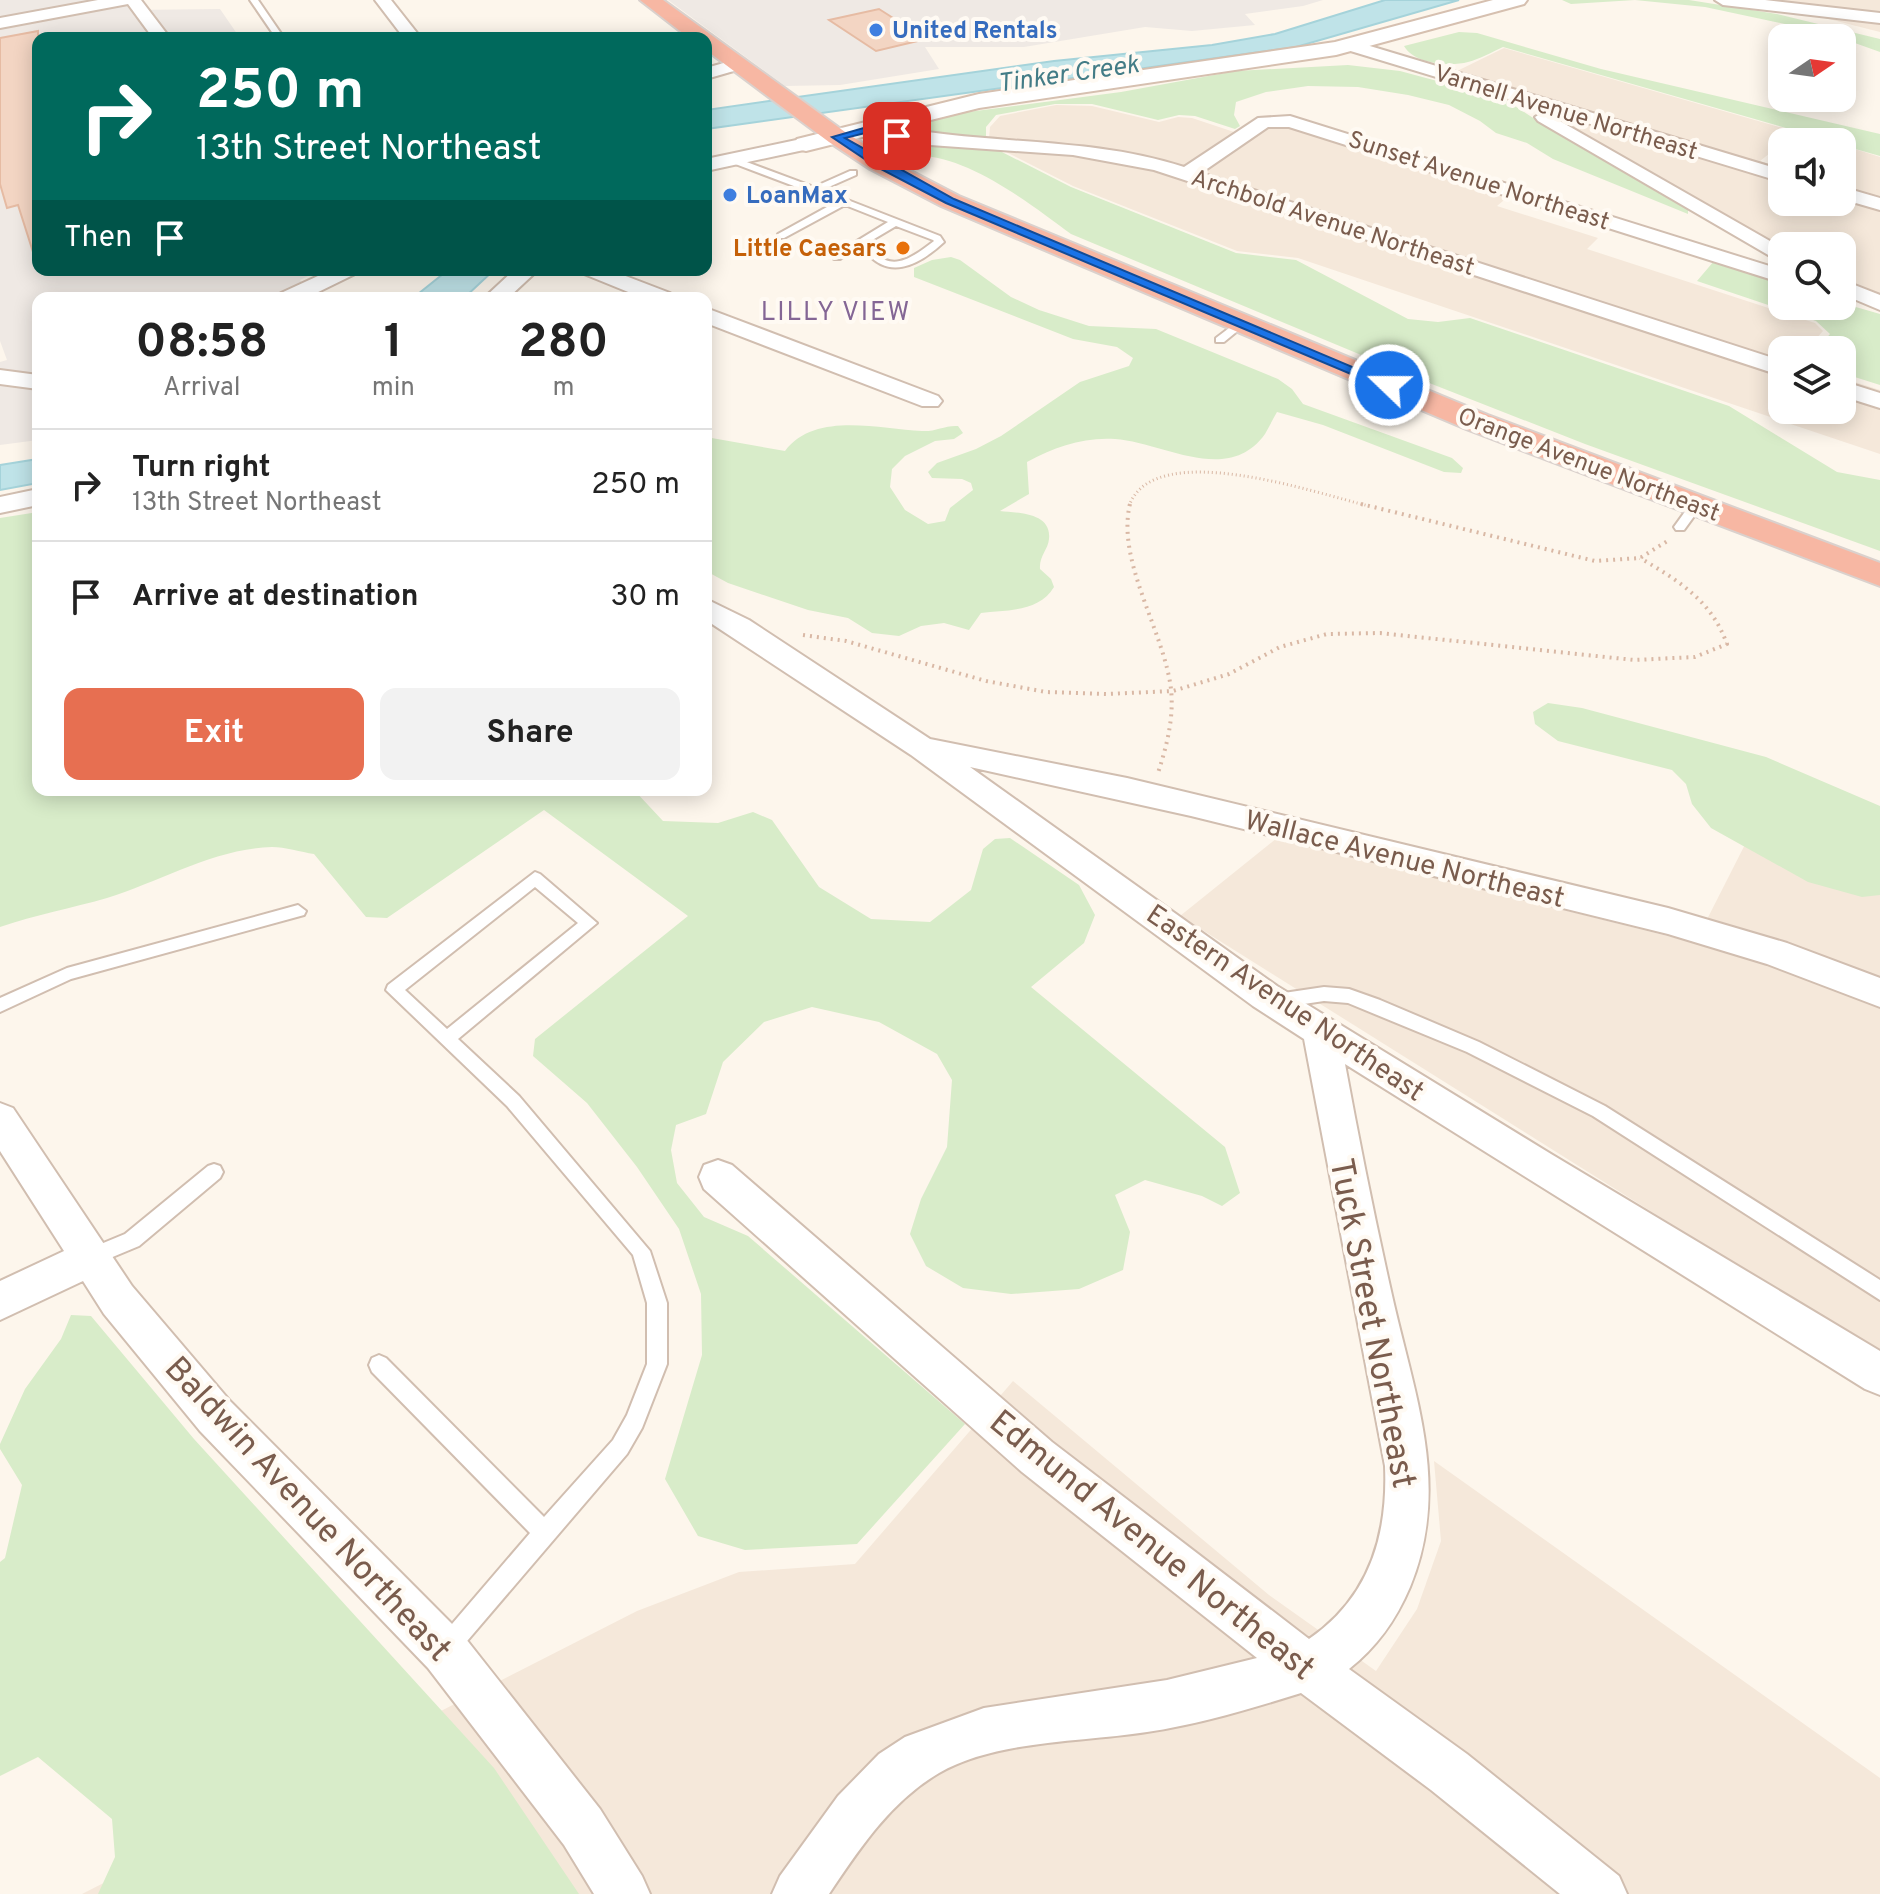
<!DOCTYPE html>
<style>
:root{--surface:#fff;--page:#f2f2f2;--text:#222;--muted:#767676;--line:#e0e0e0;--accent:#e76f51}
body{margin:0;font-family:Overpass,sans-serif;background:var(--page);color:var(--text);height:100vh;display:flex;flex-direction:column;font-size:30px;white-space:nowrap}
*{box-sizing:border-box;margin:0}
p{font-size:26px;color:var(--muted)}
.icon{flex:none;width:44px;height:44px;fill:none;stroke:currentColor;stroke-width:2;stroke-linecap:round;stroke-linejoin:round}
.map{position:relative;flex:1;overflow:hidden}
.sheet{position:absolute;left:32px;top:292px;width:680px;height:504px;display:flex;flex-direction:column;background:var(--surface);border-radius:16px;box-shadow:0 4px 20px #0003}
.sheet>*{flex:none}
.top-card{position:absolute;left:32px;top:32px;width:680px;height:244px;border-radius:16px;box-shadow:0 4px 20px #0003;background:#00695c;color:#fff;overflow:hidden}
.needle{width:52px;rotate:77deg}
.fabs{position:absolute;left:1768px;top:24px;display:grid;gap:16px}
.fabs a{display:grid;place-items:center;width:88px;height:88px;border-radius:16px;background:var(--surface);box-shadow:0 4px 20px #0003;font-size:40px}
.pin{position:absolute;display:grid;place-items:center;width:68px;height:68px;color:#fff;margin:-34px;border-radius:16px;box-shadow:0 4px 12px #0006}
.me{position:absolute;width:88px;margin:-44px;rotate:292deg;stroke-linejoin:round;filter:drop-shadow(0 0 6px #0008)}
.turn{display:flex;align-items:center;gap:28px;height:168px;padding:0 32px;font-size:36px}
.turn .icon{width:104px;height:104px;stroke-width:2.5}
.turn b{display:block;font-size:56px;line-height:68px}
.then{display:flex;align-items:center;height:76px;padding:0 32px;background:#0003;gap:16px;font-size:30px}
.eta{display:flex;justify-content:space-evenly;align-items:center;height:136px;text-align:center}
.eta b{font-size:48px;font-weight:700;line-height:56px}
.button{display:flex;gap:16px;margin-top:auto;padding:16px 32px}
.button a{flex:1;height:92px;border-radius:16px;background:var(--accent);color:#fff;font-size:32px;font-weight:700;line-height:92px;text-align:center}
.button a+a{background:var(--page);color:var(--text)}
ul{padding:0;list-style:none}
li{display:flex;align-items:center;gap:24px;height:112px;padding:0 32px;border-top:2px solid var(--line)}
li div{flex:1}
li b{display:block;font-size:30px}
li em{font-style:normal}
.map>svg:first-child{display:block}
.residential{fill:#f5e8da}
.industrial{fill:#efe9e4}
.green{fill:#d8ecc9}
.water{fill:#bfe3e8;stroke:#a5d3da;stroke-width:2}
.building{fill:#f3d5c3;stroke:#e6bba3;stroke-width:2}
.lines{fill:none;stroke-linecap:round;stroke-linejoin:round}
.lane-casing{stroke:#d1beb0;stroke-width:4}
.street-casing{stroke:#d1beb0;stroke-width:4}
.secondary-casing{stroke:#d6c0b0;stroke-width:4}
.highway-casing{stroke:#dad1cd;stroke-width:4}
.path-far1{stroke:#d9b8a5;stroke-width:3;stroke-dasharray:1 3;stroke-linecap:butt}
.path{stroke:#d9b8a5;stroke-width:4;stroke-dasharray:2 5;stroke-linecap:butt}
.lane{fill:#fff;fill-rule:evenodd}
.street{fill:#fff;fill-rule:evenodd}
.secondary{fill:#fff;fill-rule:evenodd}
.highway{fill:#f7b7a3;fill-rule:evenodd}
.route{fill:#1a73e8;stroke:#114b97;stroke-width:2}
.shop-dot{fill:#3f7fe0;stroke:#fffaf3;stroke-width:3}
.food-dot{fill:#e8710a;stroke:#fffaf3;stroke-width:3}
.labels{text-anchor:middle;stroke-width:8;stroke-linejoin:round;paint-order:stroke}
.far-shop-label{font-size:24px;font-weight:bold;fill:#366cbe;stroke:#fffaf3;text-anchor:start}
.far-street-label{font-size:24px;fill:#7a5c4d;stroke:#fffaf3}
.far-food-label{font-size:24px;font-weight:bold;fill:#c56008;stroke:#fffaf3;text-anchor:end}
.far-water-label{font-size:26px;font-style:italic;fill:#437c86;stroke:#fffaf3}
.far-neighbourhood-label{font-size:26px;letter-spacing:2px;fill:#846695;stroke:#fffaf3}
.street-label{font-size:28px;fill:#7a5c4d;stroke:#fffaf3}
.near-street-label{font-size:34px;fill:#7a5c4d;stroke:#fffaf3}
</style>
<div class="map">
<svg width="1880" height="1894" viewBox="0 0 1880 1894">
<rect width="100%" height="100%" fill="#fdf6ec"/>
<path class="residential" d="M1748,0H1880V32L1801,12Z
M1504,48L1797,132L1760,161L1782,168V202H1842V161L1855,149L1880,157V297L1842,279V246L1782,248L1576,130L1557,114L1545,98L1457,71Z
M1056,105L1092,106L1159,122L1178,117L1192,118L1252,138L1263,130L1284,125L1510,195L1497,206L1598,238L1587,249L1815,323L1823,331L1806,350H1782V410H1842V378L1880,390V454L1298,258L1237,251L1073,186L1004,151L989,138L990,127L1000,116Z
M1762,811L1880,842V1352L1695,1239L1180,916L1277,838L1695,943Z
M1013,1381L1269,1595L1376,1671L1417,1609L1441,1541L1434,1461L1880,1778V1894H82L637,1611L739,1572L855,1564Z"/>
<path class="industrial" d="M0,0H122L130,10L220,9L240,38H38V270H320L300,280L315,298H38V440L0,445V362L7,360L0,341Z
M668,0H1323L1303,6L1245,14L1255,25L1192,31L1145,27L1024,47H925L939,69L840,85L785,86Z"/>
<path class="green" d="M1562,0H1689L1777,14L1880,39V52L1827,33L1705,7L1635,0L1571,4Z
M1459,32L1477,33L1601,69L1880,134V156L1852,148L1842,156V142H1788L1800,132L1503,47C1492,52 1480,59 1468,62C1450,67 1414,64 1404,46Z
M1348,65L1400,71L1504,99L1561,136L1688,210V214L1553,159L1527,143L1496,133L1480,121L1449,105L1408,95L1358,87L1308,86L1266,92L1236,102L1234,115L1240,126L1235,129L1195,116L1179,115L1158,120L1092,104H1055L996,115L986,127V138L911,131L910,127L916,124L968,112L1121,92L1236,71Z
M921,143L998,150L1071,187L1236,253L1296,260L1408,319L1438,322L1470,318L1729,406L1837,472L1880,480V551L1585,444L1414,377L1071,234C1032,205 969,156 919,156Z
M951,257L960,260L1011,297L1039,310L1089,326L1156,329L1278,379L1292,389L1303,404L1452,458L1463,468L1461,473L1444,472L1323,425L1277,412C1273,419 1269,427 1265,434C1228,486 1162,442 1115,439C1083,437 1055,447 1027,462L1029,494L1000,511C1017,513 1052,512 1049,539C1048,550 1039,556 1040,569L1051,579L1054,587C1039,612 1007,610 981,613L969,630L944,623L921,626L899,636L872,633L848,618L808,610L728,583L706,571V437L785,451C815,411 879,429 922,431C935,432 945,425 958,426L963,433L954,439L935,441L905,456L892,469L890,487L905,510L928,524L945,521L950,508L973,490L971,483L962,479L932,478L928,472L937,463L976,449L1001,436L1080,382L1129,366L1133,358L1117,347L1073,339L914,277V268L932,260Z
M1714,261L1782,283V306H1842V303L1880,314V385L1842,373V350H1816L1830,334L1816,321L1697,281Z
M38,512V790H634L663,821L718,823L753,812L772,820L819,887L871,919L930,922L971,890L983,849L995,839L1010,838L1079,885L1095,915L1084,943L1031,987L1225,1147L1240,1193L1222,1206L1202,1196L1145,1180L1115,1195L1130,1232L1123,1270L1079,1289L1011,1294L963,1288L926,1266L910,1234L921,1199L947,1147L952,1080L937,1054L879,1022L812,1007L764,1022L723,1062L706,1114L676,1125L671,1150L677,1183L704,1217L748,1236L965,1424L857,1544L745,1550L698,1536L665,1479L702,1355L701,1294L679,1229L637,1167L587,1103L533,1056L535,1039L688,916L544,810L387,918L366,917L314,854C301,852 285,847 272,847C213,849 162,881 107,898C72,908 35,915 0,927V518Z
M1548,703L1582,708L1766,757L1880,806V895L1862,897L1808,882L1711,828L1692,804L1686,784L1672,770L1558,741L1535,724L1533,712Z
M71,1315L91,1316L194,1439L494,1768L579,1894H98L115,1857L112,1819L38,1757L0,1776V1562L5,1558L22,1485L0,1449V1444L25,1389L61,1339Z"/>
<path class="water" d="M1385,0H1459L1296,47L706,129V110L1054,61L1212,45L1275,34Z
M448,270H494L464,298H413Z
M38,459V483L0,490V465Z"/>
<path class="building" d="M879,9L926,39L876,51L829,20Z
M38,31V252H33L18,205L7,208L0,184V38Z"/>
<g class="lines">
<g class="lane-casing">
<path id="lane" d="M250,0H258L284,38H276Z
M730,158H736L814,187L850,171H856V175L822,190L940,236L944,242C918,266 886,283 862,246L840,259H834V255L888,222L845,205L784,238H778V234L836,202L730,162ZM896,226L933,240L934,241C912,258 887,277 869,242Z
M1237,322L1246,324L1224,342H1216V338Z
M1696,501L1702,505L1700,508L1684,530H1676L1674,527L1692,502Z
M535,872L540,874L597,923L458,1039L519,1096L650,1251L667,1303V1364L642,1428L627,1454L456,1654L448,1657L440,1654L437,1646L440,1638L530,1533L372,1372L369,1365L372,1358L379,1355L386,1358L544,1517L613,1440L627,1415L647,1364V1303L633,1255L507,1106L386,990L388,985ZM535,887L578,923L447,1029L405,990Z
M298,905L306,911L304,915L71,979L0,1012V998L67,968Z
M1324,987L1349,989L1380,1000L1479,1042L1605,1106L1880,1280V1300L1593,1116L1467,1052L1348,1003L1324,1001L1277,1008L1271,1006L1269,1001L1271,996L1277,994Z
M214,1164L220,1166L223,1172L220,1178L139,1246L91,1266L84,1263L82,1257L84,1251L125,1234L208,1166Z"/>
</g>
<g class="street-casing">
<path id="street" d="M98,0H141L170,38H153L128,4L0,28V18Z
M375,0H391L421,38H404Z
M1715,0H1765L1880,13V23L1723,5Z
M1350,40L1782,170V182L1344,49L1342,45L1344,41Z
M738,59L744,60L747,64L744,68L706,79V68Z
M1544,112L1782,248V263L1538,121L1535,117Z
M1290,116L1782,270V283L1289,127H1268L1201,173L1782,361V376L1154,170L1073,155L916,144L868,132L865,128L874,122C976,147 1083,134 1184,167L1258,118Z
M806,138L815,144L813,148L706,171V159Z
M1842,187L1880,198V210L1842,199Z
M331,270H359L355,274L306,298H278L281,293Z
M514,270H538L508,298H484Z
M580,270H610L670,293L673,298H643L584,274Z
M1842,280L1880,295V310L1842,294Z
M706,308L938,396L942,401L938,406H922L706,323Z
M0,370L38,375V389L0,384Z
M1842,381L1880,393V408L1842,396Z
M38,489V505L0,513V497Z
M706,599L749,620L930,739L1127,778L1668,908L1787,943L1880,978V1007L1767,964L1668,934L1191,816L970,767L1277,986L1551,1154L1880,1351V1395L1865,1389L1345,1064C1359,1140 1374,1215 1391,1291C1413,1392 1452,1485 1410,1587C1396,1620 1377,1647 1349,1669L1467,1754L1619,1876L1627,1894H1560L1431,1790L1301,1693C1250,1709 1200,1724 1147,1732C1084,1742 995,1740 939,1773C891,1801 859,1849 829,1894H772L780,1876L838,1796L879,1754L905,1737L984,1708L1167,1680L1257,1658L1022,1472L704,1189L699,1177L704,1165L718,1160L732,1165L1052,1442L1309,1639C1369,1598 1388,1536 1385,1466L1304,1039L1253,1006L911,755L706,620Z
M0,1103L13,1108L132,1286L230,1401L462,1634L600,1809L642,1876L650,1894H594L564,1845L428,1668L200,1431L104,1314L83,1281L0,1320V1281L64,1251L0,1151Z"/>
</g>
<g class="secondary-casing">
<path id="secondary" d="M1493,0H1527L1524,4L1336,55L979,108L806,151L797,149L794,144L797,139L979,94L1335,42Z"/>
</g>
<g class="highway-casing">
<path id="highway" d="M640,0H663L845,132L888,159L959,196L1488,415L1880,563V586L1466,429L941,206L870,169L829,142L706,50V38H689Z"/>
</g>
<path class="path-far1" d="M1129,506C1154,436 1318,494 1369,506"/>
<path class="path" d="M1130,504C1116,561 1164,631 1171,689C1174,718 1167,745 1158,773
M1361,504L1595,561L1640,558L1669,540
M803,635L846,641L986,681L1046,692L1106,694L1173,691L1229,674L1280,647L1327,634L1380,633L1634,660L1695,657L1727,644C1711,600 1679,581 1640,558"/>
<use href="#lane" class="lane"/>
<use href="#street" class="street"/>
<use href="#secondary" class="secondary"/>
<use href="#highway" class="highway"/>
</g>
<path class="route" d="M874,125L902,136L897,139L873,131L845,138L954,199L1395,385L1384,388L946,203L875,166L832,137Z"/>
<g class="shop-dot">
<circle cx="876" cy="30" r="8"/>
<circle cx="730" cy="195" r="8"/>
</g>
<circle class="food-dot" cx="903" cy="248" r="8"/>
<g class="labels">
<g class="far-shop-label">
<text x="892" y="38">United Rentals</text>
<text x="746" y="203">LoanMax</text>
</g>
<g class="far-street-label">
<text transform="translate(1566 112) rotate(17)" y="8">Varnell Avenue Northeast</text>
<text transform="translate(1479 180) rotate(18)" y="8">Sunset Avenue Northeast</text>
<text transform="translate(1333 222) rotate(18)" y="8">Archbold Avenue Northeast</text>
<text transform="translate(1589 464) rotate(21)" y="8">Orange Avenue Northeast</text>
</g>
<g class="far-food-label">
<text x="887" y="256">Little Caesars</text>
</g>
<g class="far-water-label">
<text transform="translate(1068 73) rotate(-8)" y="9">Tinker Creek</text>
</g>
<g class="far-neighbourhood-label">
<text x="836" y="320">LILLY VIEW</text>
</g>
<g class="street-label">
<text transform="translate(1405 858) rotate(14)" y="10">Wallace Avenue Northeast</text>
<text transform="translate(1286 1002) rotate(34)" y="10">Eastern Avenue Northeast</text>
</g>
<g class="near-street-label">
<text transform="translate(1374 1323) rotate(79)" y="12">Tuck Street Northeast</text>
<text transform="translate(309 1508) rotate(47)" y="12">Baldwin Avenue Northeast</text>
<text transform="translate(1153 1544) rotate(39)" y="12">Edmund Avenue Northeast</text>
</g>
</g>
</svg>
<div class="fabs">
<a><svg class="needle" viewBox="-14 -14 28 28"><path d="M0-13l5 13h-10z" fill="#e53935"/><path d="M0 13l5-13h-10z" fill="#767676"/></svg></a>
<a><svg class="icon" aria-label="sound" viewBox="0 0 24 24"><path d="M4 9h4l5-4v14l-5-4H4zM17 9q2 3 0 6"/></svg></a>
<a><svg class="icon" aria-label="search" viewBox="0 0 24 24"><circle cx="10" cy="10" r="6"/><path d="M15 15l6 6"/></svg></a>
<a><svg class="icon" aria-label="layers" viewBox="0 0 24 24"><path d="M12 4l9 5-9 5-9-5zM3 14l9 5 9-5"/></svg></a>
</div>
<div class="pin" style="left:897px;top:136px;background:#d93025"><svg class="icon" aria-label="arrive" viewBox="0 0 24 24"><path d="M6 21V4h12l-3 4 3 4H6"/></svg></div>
<svg class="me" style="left:1389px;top:385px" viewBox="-20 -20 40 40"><circle r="17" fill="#1a73e8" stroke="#fff" stroke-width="3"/><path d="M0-11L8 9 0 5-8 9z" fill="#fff"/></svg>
<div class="top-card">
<div class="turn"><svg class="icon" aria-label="right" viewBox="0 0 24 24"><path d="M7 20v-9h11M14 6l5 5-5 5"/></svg><div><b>250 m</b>13th Street Northeast</div></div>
<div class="then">Then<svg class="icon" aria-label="arrive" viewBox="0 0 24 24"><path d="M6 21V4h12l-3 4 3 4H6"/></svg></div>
</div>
<section class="sheet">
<div class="eta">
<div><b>08:58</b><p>Arrival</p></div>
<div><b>1</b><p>min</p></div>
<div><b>280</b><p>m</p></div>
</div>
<ul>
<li><svg class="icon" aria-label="right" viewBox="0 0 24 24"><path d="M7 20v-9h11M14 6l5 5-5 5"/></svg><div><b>Turn right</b><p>13th Street Northeast</p></div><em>250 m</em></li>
<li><svg class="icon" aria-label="arrive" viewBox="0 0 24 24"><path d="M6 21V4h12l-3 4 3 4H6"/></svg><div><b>Arrive at destination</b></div><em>30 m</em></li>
</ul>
<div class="button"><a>Exit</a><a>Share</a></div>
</section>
</div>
